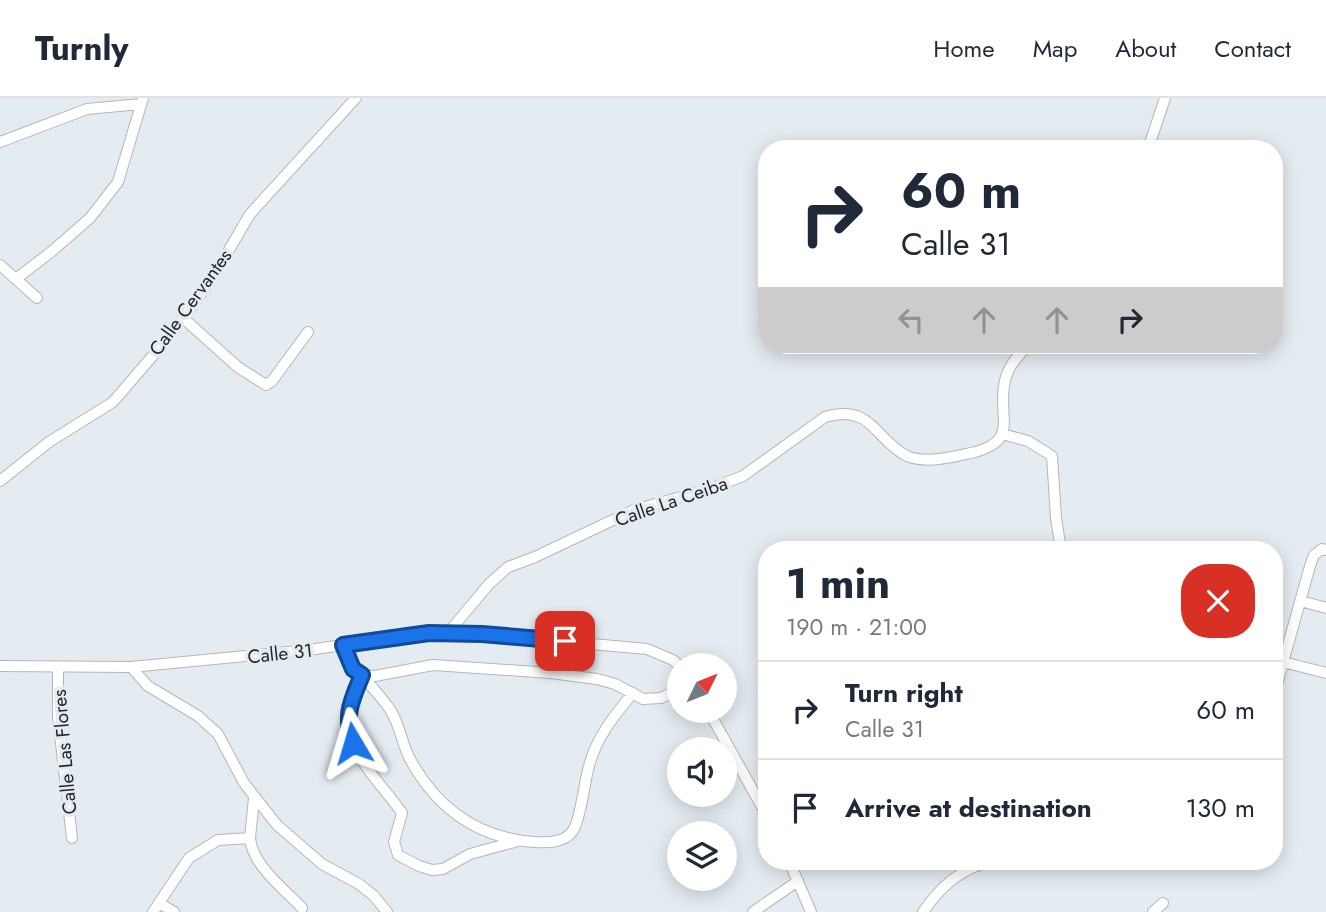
<!DOCTYPE html>
<meta charset="utf-8">
<style>
:root{--surface:#fff;--page:#f2f2f3;--text:#1f2937;--muted:#747a83;--line:#e0e1e3}
body{margin:0;font-family:Jost,sans-serif;background:var(--page);color:var(--text);height:100vh;display:flex;flex-direction:column;font-size:26px;white-space:nowrap}
*{box-sizing:border-box;margin:0}
p{font-size:23px;color:var(--muted)}
.icon{flex:none;width:38px;height:38px;fill:none;stroke:currentColor;stroke-width:2;stroke-linecap:round;stroke-linejoin:round}
.map{position:relative;flex:1;overflow:hidden}
.panel{position:absolute;left:758px;top:443px;width:525px;height:329px;display:flex;flex-direction:column;background:var(--surface);border-radius:28px;box-shadow:0 4px 18px #0003}
.panel>*{flex:none}
.guide{position:absolute;left:758px;top:42px;width:525px;height:214px;border-radius:28px;box-shadow:0 4px 18px #0003;background:#fff;color:var(--text);overflow:hidden}
.needle{width:46px;rotate:47deg}
.fabs{position:absolute;left:667px;top:555px;display:grid;gap:14px}
.fabs a{display:grid;place-items:center;width:70px;height:70px;border-radius:50%;background:var(--surface);box-shadow:0 4px 18px #0003;font-size:35px}
.pin{position:absolute;display:grid;place-items:center;width:60px;height:60px;color:#fff;margin:-30px;border-radius:14px;box-shadow:0 4px 10px #0006}
.me{position:absolute;width:77px;margin:-38px;rotate:353deg;stroke-linejoin:round;filter:drop-shadow(0 0 5px #0008)}
.turn{display:flex;align-items:center;gap:24px;height:147px;padding:0 28px;font-size:32px}
.turn .icon{width:91px;height:91px;stroke-width:2.5}
.turn b{display:block;font-size:49px;line-height:60px}
.lanes{display:flex;align-items:center;height:66px;padding:0 28px;background:#0003;justify-content:center;gap:35px;direction:ltr}
.lanes .off{opacity:.35}
.round{display:grid;place-items:center;flex:none;width:74px;height:74px;border-radius:28px;background:var(--page)}
.head{display:flex;align-items:center;justify-content:space-between;height:119px;padding:0 28px}
h1{font-size:42px;font-weight:700;line-height:52px}
ul{padding:0;list-style:none}
li{display:flex;align-items:center;gap:21px;height:98px;padding:0 28px;border-top:2px solid var(--line)}
li div{flex:1}
li b{display:block;font-size:26px}
li em{font-style:normal}
header{display:flex;align-items:center;gap:42px;box-sizing:border-box;height:98px;padding:0 35px;background:var(--surface);border-bottom:2px solid var(--line)}
header strong{font-size:33px}
nav{display:flex;gap:38px;margin-inline-start:auto;font-size:24px}
.map>svg:first-child{display:block}
.lines{fill:none;stroke-linecap:round;stroke-linejoin:round}
.minor-casing{stroke:#b0b7be;stroke-width:12}
.minor{stroke:#fff;stroke-width:10}
.route-casing{stroke:#114b97;stroke-width:18}
.route{stroke:#1a73e8;stroke-width:12}
.labels{text-anchor:middle;stroke-width:7;stroke-linejoin:round;paint-order:stroke}
.street-label{font-size:19px;fill:#232528;stroke:#e4ecf2}
</style>
<header>
<strong>Turnly</strong>
<nav><a>Home</a><a>Map</a><a>About</a><a>Contact</a></nav>
</header>
<div class="map">
<svg width="1326" height="814" viewBox="0 0 1326 814">
<rect width="100%" height="100%" fill="#e4ecf2"/>
<g class="lines">
<g class="minor-casing">
<path id="minor" d="M0,44L87,11L141,6
M1148,51L1165,0
M0,167L37,200
M17,180L51,154L90,120L118,84L143,0
M183,220L239,270L266,287L272,283L308,234
M1002,336L1028,343L1052,358L1056,420L1061,452
M0,383L49,344L113,304L174,233L212,181L250,116L356,0
M1301,503L1326,510
M448,535L489,486L508,469L535,459L634,412L709,391L743,378L825,319C872,305 875,342 907,358C925,366 953,359 971,355C1022,343 996,318 1005,283C1008,268 1018,258 1028,247
M343,547L353,571L362,577L375,578L433,567L551,575L597,581L615,586L643,601L661,600L679,591
M1283,564L1326,575
M0,568L131,569L308,552L429,535L482,536L647,551L673,562L679,568
M58,569V619L72,740
M131,569L148,588L198,618L218,636L244,685L277,727L322,766L359,786L374,798L387,814
M362,577C370,588 390,607 394,619C401,633 403,649 411,663C438,711 478,740 534,744C548,745 568,745 575,729C581,715 584,688 588,672C595,641 613,619 633,595
M362,577C357,588 350,602 348,614C342,651 383,687 402,715L394,744L398,757L419,768L432,772L443,771L470,756L518,743
M1274,597L1310,468L1314,457L1322,451L1326,452
M708,612L766,716
M250,740C252,767 284,791 302,810
M789,763L811,814
M159,805L174,814
M153,814L189,760L218,742L250,740L254,700
M753,814L798,783
M923,814C942,787 958,773 990,763
M1153,814L1163,805"/>
</g>
<use href="#minor" class="minor"/>
</g>
<g class="lines">
<g class="route-casing">
<path id="route" d="M353,645C344,616 351,604 362,577L353,571L343,547L429,535L482,536L565,543"/>
</g>
<use href="#route" class="route"/>
</g>
<g class="labels">
<g class="street-label">
<text transform="translate(190 204) rotate(-54)" y="7">Calle Cervantes</text>
<text transform="translate(671 403) rotate(-19)" y="7">Calle La Ceiba</text>
<text transform="translate(280 555) rotate(-6)" y="7">Calle 31</text>
<text transform="translate(64 654) rotate(-95)" y="7">Calle Las Flores</text>
</g>
</g>
</svg>
<div class="fabs">
<a><svg class="needle" viewBox="-14 -14 28 28"><path d="M0-13l5 13h-10z" fill="#e53935"/><path d="M0 13l5-13h-10z" fill="#747a83"/></svg></a>
<a><svg class="icon" aria-label="sound" viewBox="0 0 24 24"><path d="M4 9h4l5-4v14l-5-4H4zM17 9q2 3 0 6"/></svg></a>
<a><svg class="icon" aria-label="layers" viewBox="0 0 24 24"><path d="M12 4l9 5-9 5-9-5zM3 14l9 5 9-5"/></svg></a>
</div>
<div class="pin" style="left:565px;top:543px;background:#d93025"><svg class="icon" aria-label="arrive" viewBox="0 0 24 24"><path d="M6 21V4h12l-3 4 3 4H6"/></svg></div>
<svg class="me" style="left:353px;top:645px" viewBox="-20 -20 40 40"><path d="M0-17L14 15 0 8-14 15z" fill="#1a73e8" stroke="#fff" stroke-width="4"/></svg>
<div class="guide">
<div class="turn"><svg class="icon" aria-label="right" viewBox="0 0 24 24"><path d="M7 20v-9h11M14 6l5 5-5 5"/></svg><div><b>60 m</b>Calle 31</div></div>
<div class="lanes"><svg class="icon off" aria-label="left" viewBox="0 0 24 24"><path d="M17 20v-9H6M10 6l-5 5 5 5"/></svg><svg class="icon off" aria-label="ahead" viewBox="0 0 24 24"><path d="M12 20V5M6 11l6-6 6 6"/></svg><svg class="icon off" aria-label="ahead" viewBox="0 0 24 24"><path d="M12 20V5M6 11l6-6 6 6"/></svg><svg class="icon" aria-label="right" viewBox="0 0 24 24"><path d="M7 20v-9h11M14 6l5 5-5 5"/></svg></div>
</div>
<section class="panel">
<div class="head"><div><h1>1 min</h1><p>190 m · 21:00</p></div><a class="round" style="background:#d93025;color:#fff"><svg class="icon" aria-label="close" viewBox="0 0 24 24"><path d="M6 6l12 12M18 6L6 18"/></svg></a></div>
<ul>
<li><svg class="icon" aria-label="right" viewBox="0 0 24 24"><path d="M7 20v-9h11M14 6l5 5-5 5"/></svg><div><b>Turn right</b><p>Calle 31</p></div><em>60 m</em></li>
<li><svg class="icon" aria-label="arrive" viewBox="0 0 24 24"><path d="M6 21V4h12l-3 4 3 4H6"/></svg><div><b>Arrive at destination</b></div><em>130 m</em></li>
</ul>
</section>
</div>
